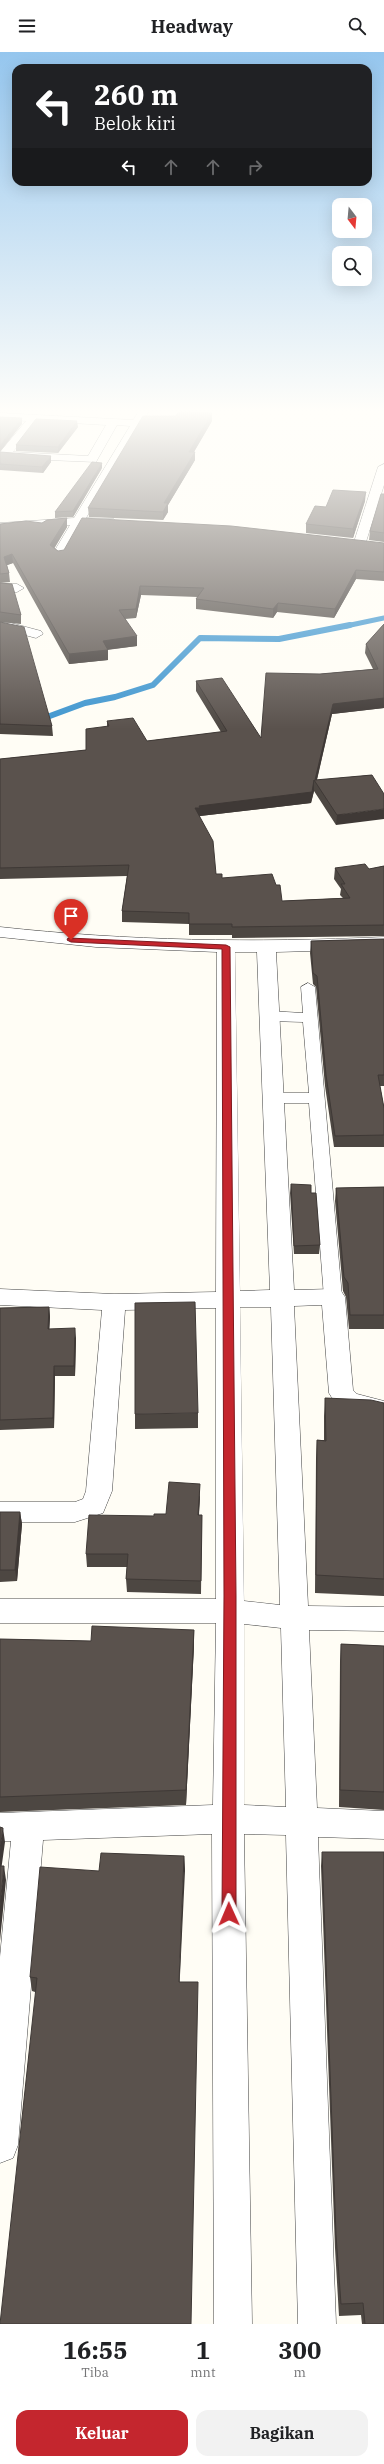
<!DOCTYPE html>
<html lang="id">
<style>
:root{--surface:#fff;--page:#f2f2f2;--text:#202124;--muted:#757577;--accent:#c4262e}
body{margin:0;font-family:"IBM Plex Serif",serif;background:var(--page);color:var(--text);height:100vh;display:flex;flex-direction:column;font-size:15px;white-space:nowrap}
*{box-sizing:border-box;margin:0}
p{font-size:13px;color:var(--muted)}
.icon{flex:none;width:22px;height:22px;fill:none;stroke:currentColor;stroke-width:2;stroke-linecap:round;stroke-linejoin:round}
.map{position:relative;height:2272px;overflow:hidden}
.side{display:flex;flex-direction:column;background:var(--surface);flex:1}
.side>*{flex:none}
.guide{position:absolute;left:12px;top:12px;width:360px;height:122px;border-radius:12px;box-shadow:0 4px 16px #0002;background:#202124;color:#fff;overflow:hidden}
.needle{width:26px;rotate:164deg}
.fabs{position:absolute;left:332px;top:146px;display:grid;gap:8px}
.fabs a{display:grid;place-items:center;width:40px;height:40px;border-radius:8px;background:var(--surface);box-shadow:0 4px 16px #0002;font-size:20px}
.pin{position:absolute;display:grid;place-items:center;width:34px;height:34px;color:#fff;margin:-41px -17px;border-radius:50% 50% 50% 0;rotate:-45deg;box-shadow:0 0 4px #0007}
.pin .icon{rotate:45deg}
.me{position:absolute;width:44px;margin:-22px;rotate:359deg;stroke-linejoin:round;filter:drop-shadow(0 0 3px #0008)}
.turn{display:flex;align-items:center;gap:14px;height:84px;padding:0 16px;font-size:18px}
.turn .icon{width:52px;height:52px;stroke-width:2.5}
.turn b{display:block;font-size:28px;line-height:34px}
.lanes{display:flex;align-items:center;height:38px;padding:0 16px;background:#0003;justify-content:center;gap:20px;direction:ltr}
.lanes .off{opacity:.35}
.eta{display:flex;justify-content:space-evenly;align-items:center;height:68px;text-align:center}
.eta b{font-size:24px;font-weight:800;line-height:28px}
.cta{display:flex;gap:8px;margin-top:auto;padding:8px 16px}
.cta a{flex:1;height:46px;border-radius:12px;background:var(--accent);color:#fff;font-size:16px;font-weight:800;line-height:46px;text-align:center}
.cta a+a{background:var(--page);color:var(--text)}
header{display:flex;justify-content:space-between;align-items:center;height:52px;padding:0 16px;background:var(--surface);font-size:18px;font-weight:800}
.map>svg:first-child{display:block}
.lines{fill:none;stroke-linecap:round;stroke-linejoin:round}
.stream-far1{stroke:#3f96cf;stroke-width:5}
.stream{stroke:#3f96cf;stroke-width:6}
.lane-casing{stroke:#444;stroke-width:1}
.street-casing{stroke:#444;stroke-width:1}
.lane{fill:#fff;fill-rule:evenodd}
.street{fill:#fff;fill-rule:evenodd}
.wall{fill:#4d4742}
.shaded-wall{fill:#3f3936}
.building{fill:#5a524d;stroke:#3f3936}
.route{fill:#c4262e;stroke:#7f191e}
</style>
<header><svg class="icon" aria-label="menu" viewBox="0 0 24 24"><path d="M4 6h16M4 12h16M4 18h16"/></svg>Headway<svg class="icon" aria-label="search" viewBox="0 0 24 24"><circle cx="10" cy="10" r="6"/><path d="M15 15l6 6"/></svg></header>
<div class="map">
<svg width="384" height="2272" viewBox="0 0 384 2272">
<rect width="100%" height="100%" fill="#fffdf5"/>
<g class="lines">
<path class="stream-far1" d="M346,574L384,566"/>
<path class="stream" d="M39,668L85,651L115,645L153,633L200,586L279,587L350,573"/>
<g class="lane-casing">
<path id="lane" d="M308,931L315,935L342,1245L339,1249L333,1251L327,1249L324,1245L309,1051H273L265,1046L273,1041H309L303,970L269,969L261,964L269,959L303,961L301,935Z"/>
</g>
<g class="street-casing">
<path id="street" d="M139,359H149L86,466L114,467L116,470L114,473H82L63,506L58,507L52,503L70,473L0,479V471L74,466L130,374L117,373L96,410L0,406V400L26,369L0,367V361L133,368ZM37,369L106,373L88,404L13,400Z
M384,412V433L365,493L363,496H355L353,493L378,415Z
M0,532H17L24,536L17,540H0Z
M0,571H11L41,579L43,582L36,586L10,579H0Z
M0,875C128,889 255,891 384,885V897L276,900L294,1238L333,1237L341,1239L345,1245L353,1338L357,1342L384,1349V1367C363,1362 340,1361 329,1341L322,1253L294,1254L308,1554L384,1555V1579L309,1578L317,1756L384,1759V1787L318,1785L336,2272H298L286,1783L244,1782L252,2272H214L212,1782L43,1788L18,2093L13,2106L0,2111V1905L11,1789H0V1761L213,1753L216,1571H0V1547H216V1256L125,1258L112,1439L103,1461L75,1470H0V1450H75L83,1447L86,1439L102,1258L0,1253V1237L114,1242L216,1240L217,900L96,895L0,885ZM235,900H257L270,1238L240,1239ZM240,1255H271L280,1553L244,1549ZM244,1572L281,1576L286,1755L244,1753Z"/>
</g>
<use href="#lane" class="lane"/>
<use href="#street" class="street"/>
</g>
<path class="wall" d="M212,369L194,400L195,408L168,453V460L163,468L89,465L88,456Z
M78,375L58,401L16,399V393Z
M0,400L51,410L43,421L0,418Z
M102,416L73,465L55,466V460Z
M384,442V490L369,488L370,479Z
M365,449L353,486L306,481V472L326,455Z
M67,466V475L54,496L58,499L384,491V529L356,527L334,566L277,560L273,566L196,557V547L198,545L141,543L136,566L125,567L137,594L107,598L108,608L69,612L13,511L7,513L9,521L10,530L0,531V472L42,471Z
M0,531L21,563V572L0,570Z
M0,570L52,674L53,684L0,682Z
M384,572V656L332,662L317,728L372,723L336,773L314,739L311,751L200,764V766L216,822L222,826L282,849L343,846L340,843L341,837L334,827L335,816L369,817L384,814V884L232,886V883H189V872L122,870V859L127,824L0,827V707L86,698L107,675V669L147,689L221,680L196,639V629L261,686L320,622L373,617L365,601L366,592Z
M384,887V1034H380L384,1056V1095H334L325,1034L316,935L313,932L310,901L311,889Z
M291,1132L320,1193L319,1202H294L290,1141Z
M384,1135V1277H349L346,1245L343,1239L335,1149L336,1136Z
M49,1255L50,1265L49,1277L76,1286L75,1324H55L54,1376L0,1378V1256Z
M325,1346L384,1351V1544L315,1541L316,1406L317,1388H324V1364Z
M198,1361V1376L135,1377V1362Z
M200,1444L199,1463H202L201,1542L127,1540L126,1527L127,1515H87L86,1502L154,1464L166,1462Z
M0,1460H20L22,1472L17,1529L0,1530Z
M194,1578V1593L186,1753L0,1760V1587L91,1589Z
M341,1592L384,1594V1758L339,1755L340,1609Z
M322,1800L384,2272H362L361,2263L339,2264L335,2196L321,1814Z
M184,1804L185,1819L35,1940L32,1939L30,1925L99,1819Z"/>
<path class="shaded-wall" d="M212,361V369L189,408V400Z
M22,366V372L0,400V393Z
M77,369L78,375L58,401V395Z
M195,400V408L168,453V460L163,468V460L164,451Z
M51,404V410L43,421L42,415Z
M102,411V416L73,465V459Z
M366,440L365,449L353,486V477Z
M67,466V475L51,502L50,493Z
M12,502L13,511L5,514L4,505Z
M356,518V527L334,566L335,557Z
M140,534L141,543L136,566V557Z
M278,551L277,560L273,566V557Z
M137,584V594L104,598L103,589Z
M108,598V608L69,612V602Z
M384,646V656L332,662L316,731L315,729L333,652Z
M314,728V739L311,751L200,764V766L195,756L199,754Z
M384,757V767L336,773L337,763Z
M49,1255L50,1265L49,1286L48,1277Z
M75,1276L76,1286L75,1324L74,1314Z
M54,1314L55,1324L54,1376L53,1366Z
M200,1432V1444L198,1475V1463Z
M20,1460L22,1472L17,1529L15,1518Z
M194,1578V1593L186,1753V1738Z
M3,1776L5,1790L0,1826V1797Z
M184,1804L185,1819L179,1944V1930Z
M4,1814L6,1828L0,1889V1854Z"/>
<path class="building" d="M179,359L212,361L189,400H195L164,451H168L163,460L88,456L143,364H176Z
M0,365L22,366L0,393Z
M36,367L77,369L58,395L16,393Z
M0,400L51,404L42,415L0,412Z
M92,410L102,411L73,459L55,460Z
M333,438L366,440L353,477L306,472L315,454L326,455Z
M381,442H384V481L370,479Z
M67,466L50,493L58,499L64,498L82,466L231,474L384,491V520L356,518L335,557L278,551L273,557L196,547L204,536L140,534L136,557L119,558L137,584L103,589L108,598L69,602L12,502L4,505L9,521L0,522V472L26,469L42,471L47,468Z
M0,531L12,532L21,563L0,560Z
M0,570L24,575L52,674L0,672Z
M384,572V646L333,652L315,728L372,723L384,742V757L337,763L314,728L312,740L199,754L200,756H195L213,789L216,822H222V826L272,822L276,833H280L282,849L350,846L341,832H345L335,816L365,812L369,817L384,814V873L232,875V872H189V861L122,859L129,813L0,816V707L86,698V677L109,674L107,669L133,666L147,689L227,679L196,629L222,626L261,686L266,621L320,622L378,617L366,592Z
M384,887V1023H378L384,1056V1083L335,1084L326,1023L317,924L313,921L311,889Z
M291,1132L311,1133V1141H316L320,1193L294,1194Z
M384,1135V1263H350L348,1231L344,1225L336,1136Z
M195,1250L198,1361L135,1362V1251Z
M49,1255L48,1277L75,1276L74,1314H54L53,1366L0,1368V1256Z
M325,1346L371,1348L384,1351V1527L316,1523L317,1388L326,1389Z
M169,1430L200,1432L198,1463H202L201,1529L126,1527L128,1502H86L89,1463L154,1464V1462H166Z
M0,1460H20L15,1518H0Z
M92,1574L194,1578L186,1738L0,1745V1587L91,1589Z
M341,1592L384,1594V1740L340,1738Z
M0,1775L3,1776L0,1797Z
M322,1800H384V2272H365L363,2251L341,2252L336,2183Z
M101,1801L184,1804L179,1930H198L191,2272H0L37,1926L30,1925L40,1815L99,1819Z
M0,1814H4L0,1854Z"/>
<linearGradient id="sky" x2="0" y2="1"><stop stop-color="#95c6ee"/><stop offset="0.53" stop-color="#fffefa"/><stop offset="1" stop-color="#fffefa" stop-opacity="0"/></linearGradient>
<rect width="384" height="677" fill="url(#sky)"/>
<path class="route" d="M68,886L226,893L230,895L236,1544V1862L234,1866L229,1868L224,1866L222,1862L224,1544L222,897L71,890L67,888Z"/>
</svg>
<div class="fabs">
<a><svg class="needle" viewBox="-14 -14 28 28"><path d="M0-13l5 13h-10z" fill="#e53935"/><path d="M0 13l5-13h-10z" fill="#757577"/></svg></a>
<a><svg class="icon" aria-label="search" viewBox="0 0 24 24"><circle cx="10" cy="10" r="6"/><path d="M15 15l6 6"/></svg></a>
</div>
<div class="pin" style="left:71px;top:888px;background:#d93025"><svg class="icon" aria-label="arrive" viewBox="0 0 24 24"><path d="M6 21V4h12l-3 4 3 4H6"/></svg></div>
<svg class="me" style="left:229px;top:1862px" viewBox="-20 -20 40 40"><path d="M0-17L14 15 0 8-14 15z" fill="#c4262e" stroke="#fff" stroke-width="4"/></svg>
<div class="guide">
<div class="turn"><svg class="icon" aria-label="left" viewBox="0 0 24 24"><path d="M17 20v-9H6M10 6l-5 5 5 5"/></svg><div><b>260 m</b>Belok kiri</div></div>
<div class="lanes"><svg class="icon" aria-label="left" viewBox="0 0 24 24"><path d="M17 20v-9H6M10 6l-5 5 5 5"/></svg><svg class="icon off" aria-label="ahead" viewBox="0 0 24 24"><path d="M12 20V5M6 11l6-6 6 6"/></svg><svg class="icon off" aria-label="ahead" viewBox="0 0 24 24"><path d="M12 20V5M6 11l6-6 6 6"/></svg><svg class="icon off" aria-label="right" viewBox="0 0 24 24"><path d="M7 20v-9h11M14 6l5 5-5 5"/></svg></div>
</div>
</div>
<section class="side">
<div class="eta">
<div><b>16:55</b><p>Tiba</p></div>
<div><b>1</b><p>mnt</p></div>
<div><b>300</b><p>m</p></div>
</div>
<div class="cta"><a>Keluar</a><a>Bagikan</a></div>
</section>
